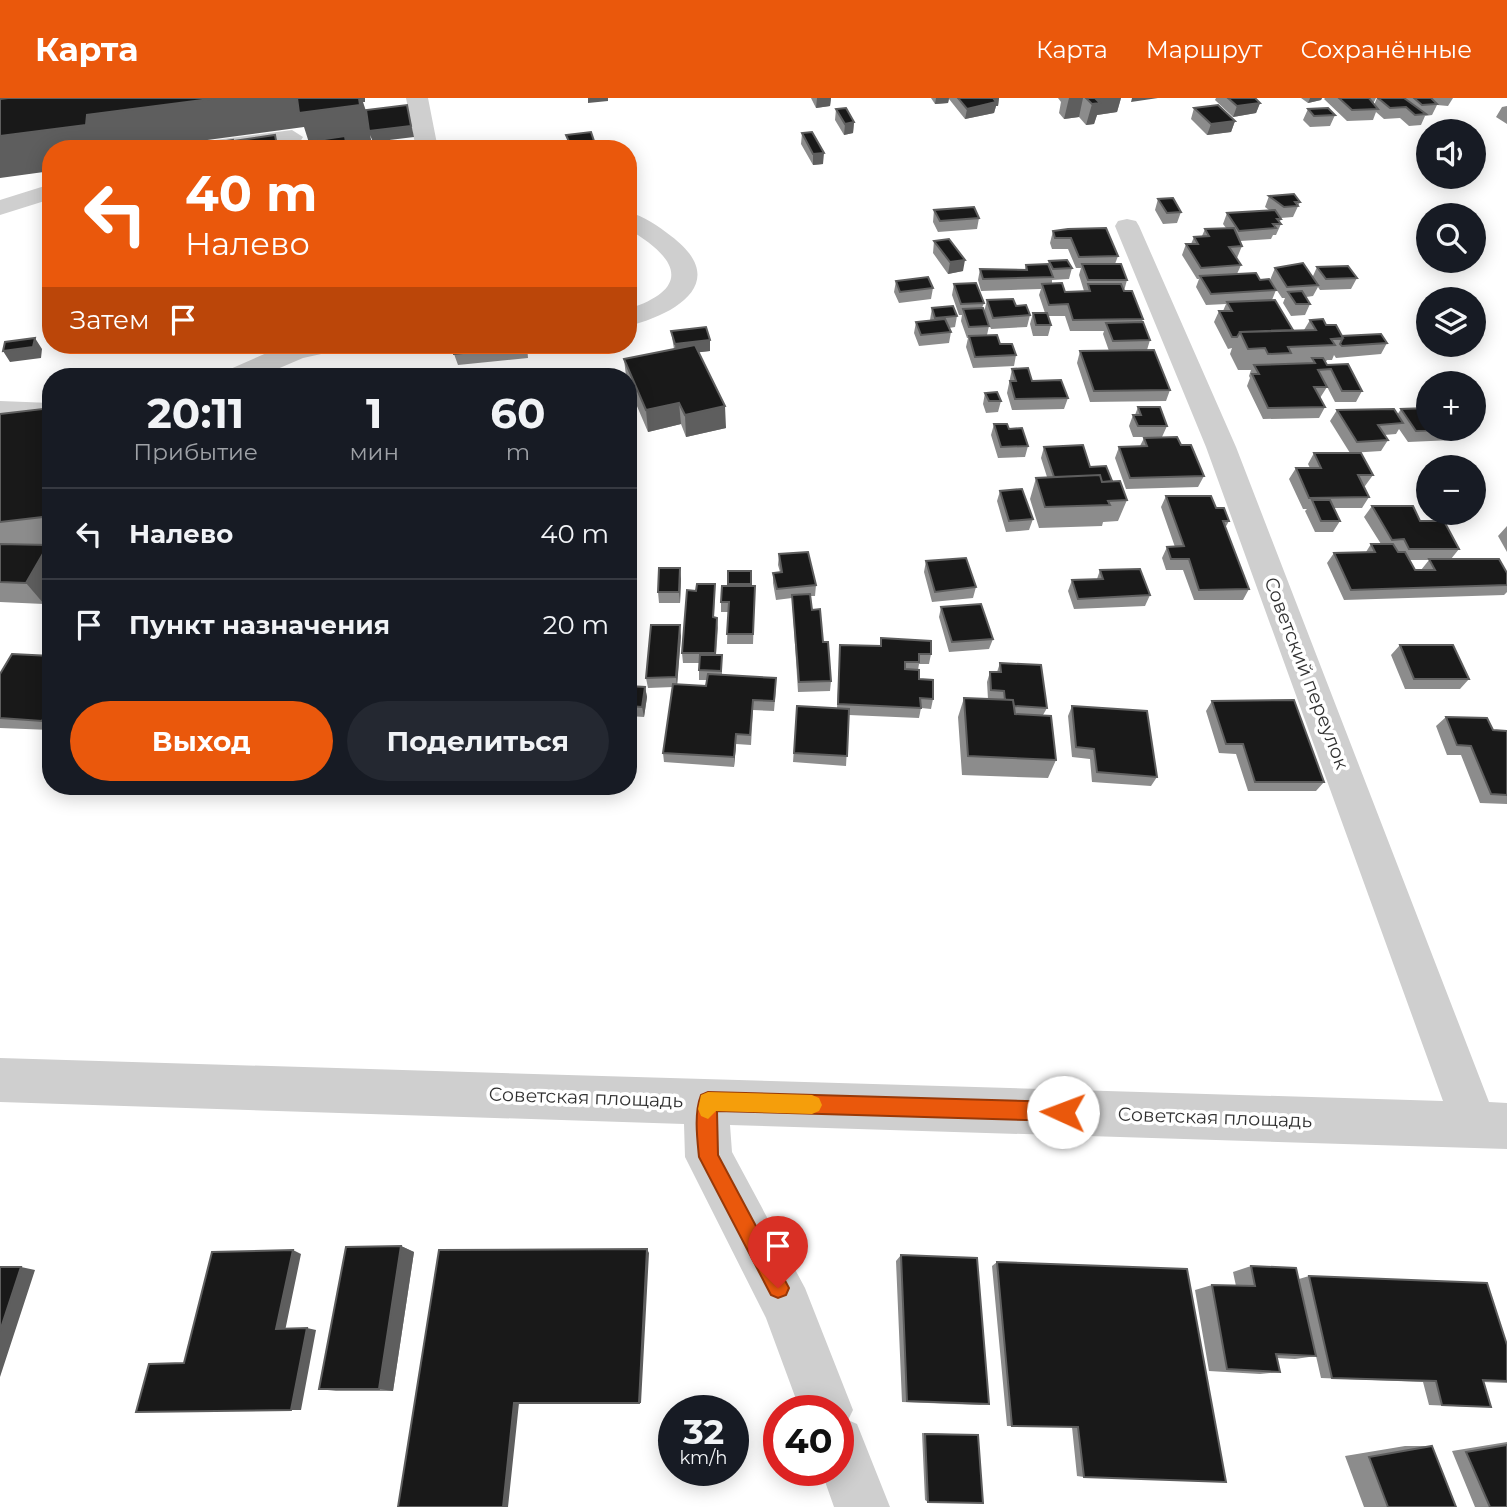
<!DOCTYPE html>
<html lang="ru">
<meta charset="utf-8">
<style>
:root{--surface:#171b24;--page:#242831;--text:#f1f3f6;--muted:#9ea1a6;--line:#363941;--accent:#ea580c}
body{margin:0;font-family:Montserrat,sans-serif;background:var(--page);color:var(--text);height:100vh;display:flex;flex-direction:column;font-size:26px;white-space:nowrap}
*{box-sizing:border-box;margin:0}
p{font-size:23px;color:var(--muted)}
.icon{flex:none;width:38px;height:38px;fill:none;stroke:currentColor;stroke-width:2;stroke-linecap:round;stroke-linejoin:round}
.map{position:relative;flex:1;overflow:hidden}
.panel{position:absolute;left:42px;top:270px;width:595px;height:427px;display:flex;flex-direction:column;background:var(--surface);border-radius:28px;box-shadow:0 4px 18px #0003}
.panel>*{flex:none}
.hud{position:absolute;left:42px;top:42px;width:595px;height:214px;border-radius:28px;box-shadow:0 4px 18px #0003;background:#ea580c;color:#fff;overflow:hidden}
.fabs{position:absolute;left:1416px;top:21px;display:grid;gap:14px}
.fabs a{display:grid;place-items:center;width:70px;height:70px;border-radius:50%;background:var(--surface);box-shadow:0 4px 18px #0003;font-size:35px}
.speed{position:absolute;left:658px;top:1297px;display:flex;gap:14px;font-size:35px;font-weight:700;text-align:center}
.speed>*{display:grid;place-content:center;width:91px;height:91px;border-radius:50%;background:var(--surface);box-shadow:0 4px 18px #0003;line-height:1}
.speed small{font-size:18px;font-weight:400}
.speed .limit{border:10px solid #d22;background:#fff;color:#111}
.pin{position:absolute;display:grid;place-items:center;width:60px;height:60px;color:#fff;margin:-72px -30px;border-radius:50% 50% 50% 0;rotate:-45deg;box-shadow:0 0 7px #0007}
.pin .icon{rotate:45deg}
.me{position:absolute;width:77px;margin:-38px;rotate:272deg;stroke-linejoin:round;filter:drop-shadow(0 0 5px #0008)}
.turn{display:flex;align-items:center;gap:24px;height:147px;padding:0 28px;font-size:32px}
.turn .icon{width:91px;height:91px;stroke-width:2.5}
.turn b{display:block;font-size:49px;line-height:60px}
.then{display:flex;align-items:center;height:66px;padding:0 28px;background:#0003;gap:14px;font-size:26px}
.eta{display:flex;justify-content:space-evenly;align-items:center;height:119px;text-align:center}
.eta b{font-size:42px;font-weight:700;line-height:49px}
.action{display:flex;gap:14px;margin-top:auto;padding:14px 28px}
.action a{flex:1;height:80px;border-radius:42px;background:var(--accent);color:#fff;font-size:28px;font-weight:700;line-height:80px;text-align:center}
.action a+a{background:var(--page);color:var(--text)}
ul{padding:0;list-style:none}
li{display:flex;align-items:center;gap:21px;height:91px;padding:0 28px;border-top:2px solid var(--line)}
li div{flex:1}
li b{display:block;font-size:26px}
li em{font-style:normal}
header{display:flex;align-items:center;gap:42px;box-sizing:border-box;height:98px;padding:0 35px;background:var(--accent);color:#fff}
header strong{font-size:33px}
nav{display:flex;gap:38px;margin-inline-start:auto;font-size:24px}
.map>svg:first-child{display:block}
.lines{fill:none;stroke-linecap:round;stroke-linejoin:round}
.minor{fill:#cfcfcf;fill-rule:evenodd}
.wall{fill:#8c8c8c;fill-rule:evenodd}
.shaded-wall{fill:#5e5e5e}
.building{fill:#191919;stroke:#5e5e5e;stroke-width:2}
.route{fill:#ea580c;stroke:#983908;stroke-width:2}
.slow{fill:#f59e0b}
.labels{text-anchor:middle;stroke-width:7;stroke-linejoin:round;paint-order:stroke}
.street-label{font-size:19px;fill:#323232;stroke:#fff}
</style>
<header>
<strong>Карта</strong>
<nav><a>Карта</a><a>Маршрут</a><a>Сохранённые</a></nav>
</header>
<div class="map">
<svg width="1507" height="1409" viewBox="0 0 1507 1409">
<rect width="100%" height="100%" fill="#fff"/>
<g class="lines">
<path class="minor" d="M406,0H428L438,51H416Z
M292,32L303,39L300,44L254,51H189L200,44Z
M51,86V101L0,117V102Z
M628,114C644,118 658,128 671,138C731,183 677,216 628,228V211C693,190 678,160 628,131Z
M1127,121L1136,123L1139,128L1236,349L1489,1004L1507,1005V1051L730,1027L732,1054L805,1190L853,1312L848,1322L857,1326L890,1409H834L821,1372H838V1312H800L766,1220L685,1059L684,1026L0,1004V960L1443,1003L1206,349L1115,128L1118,123Z
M285,247H339L335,253L303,260L261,278H224L228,272Z
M0,303L51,305V323L0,321Z"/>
</g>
<path class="wall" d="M811,0H831L830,8L816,10Z
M931,0H999L998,8H996L994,15L965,21L949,1L948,5L935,6Z
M1058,0H1121L1117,14L1097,17L1094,26L1086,27L1079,19L1064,21L1059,15L1061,4Z
M1216,0H1255L1260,5L1256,15L1233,19L1215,2Z
M1301,0H1322L1321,2L1308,5Z
M1325,0H1376L1373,6L1374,7L1377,0H1453L1448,8L1437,7L1432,17L1425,18L1421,27L1409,28L1400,20L1384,21L1376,14L1373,22L1347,23L1324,1Z
M1507,8V26L1496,19L1502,9Z
M1194,10L1235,23L1231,34L1207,37L1191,21Z
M836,11L854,24L853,35L844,37L835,22Z
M1308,11L1335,17L1330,28L1310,29L1303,22Z
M802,35L823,66L813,67L801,46Z
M1269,98L1300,104L1293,119L1281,120L1280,124L1281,126L1276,137H1273L1271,141L1240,143L1242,148L1237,160H1236L1241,167L1237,176L1260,182L1276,192L1272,202L1293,232H1304L1310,222L1326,227L1342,238L1387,245L1381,256L1336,260L1334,257L1332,262H1327L1325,265L1327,267L1362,293L1356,304H1335L1324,283H1323L1327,289L1320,300L1325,309L1319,320L1263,321L1247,288L1250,280L1249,278L1251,272H1238L1230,256L1232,250L1228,251L1214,224L1219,213H1223L1226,206L1206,207L1196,189L1199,181H1197L1182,157L1186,146H1191L1194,139L1202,138L1205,131L1226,130L1223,126L1227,115L1269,112L1265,109Z
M1158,101L1181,114L1177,125L1163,126L1155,112Z
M934,112L979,120L977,131L938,134L933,124Z
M1068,131L1118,158L1115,166L1127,182L1124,193L1143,221L1142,224L1150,242L1147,252L1170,292L1166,303L1090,304L1077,265L1080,253H1109L1103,236L1104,233H1070L1065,218H1048L1051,227L1048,238H1033L1030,226L1033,215H1045L1039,197L1041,191L981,193L978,182L980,171L1025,172L1026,167H1048L1049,163L1072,170L1069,181L1052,182V185L1065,194L1084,193L1079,177L1081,170H1076L1068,151H1052L1050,145L1053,133Z
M934,143L963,173L948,176L933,155Z
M1317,169L1357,180L1351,191L1320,192L1318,189L1313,198L1306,199L1310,206L1305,217L1291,218L1283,205L1285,200H1282L1270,182L1275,170L1313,178Z
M896,183L933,190L931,201L899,205L894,194Z
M954,186L984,205L982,210L989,228L987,237L1016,257L1014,268L973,270L966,249L968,240H967L961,223L962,217H959L952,197Z
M987,202L1016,208L1030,217L1027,229L991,231L984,214Z
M932,210L957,218L955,229L949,230L951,234L949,245L919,248L914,235L916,224L930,222Z
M671,233L710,242V253L699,254L726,330L686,339L681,326L648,334L628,287V278H626L624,261L674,251Z
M454,247H527L528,260L458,267L454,256Z
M1012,271L1032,283L1068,300L1064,311L1012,312L1007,295Z
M985,295L1001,303L998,314L986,315L983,306Z
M1138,309L1167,328L1162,339H1133L1129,328L1133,317H1135Z
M51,310V493L44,506L0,504V316Z
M1401,311L1461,331L1453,342L1408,344L1399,331L1396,336L1384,337L1388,342L1381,353L1350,355L1330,323L1337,312L1397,317Z
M994,326L1009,331L1028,348L1025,359L998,360L991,337Z
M1144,340L1181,347L1204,378L1198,389L1126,391L1115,360L1119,349L1140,348Z
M1044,349L1090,369L1112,383L1127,402L1118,423L1103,424L1102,428L1039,430L1030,401L1036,380L1047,379L1041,360Z
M1314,355L1373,377L1365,388H1363L1369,399L1362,410H1334L1340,423L1333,434H1315L1305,413L1307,411H1303L1289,381L1296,370H1310L1308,366Z
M1000,393L1033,421L1029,432L1006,434L997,403Z
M1166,398L1216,410L1229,423L1225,430L1249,491L1243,502H1194L1183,472H1166L1162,460L1167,449H1175L1161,409Z
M1372,408L1420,423L1459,451L1451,461L1507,475V494L1504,497L1344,502L1327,465L1334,455L1366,454L1371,446H1381L1364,419ZM1409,462H1429L1421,472H1415Z
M1507,428V454L1498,438Z
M779,456L816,487L815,498H810L812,512L823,544L831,583L830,593L798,594L792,500L776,502L773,485V475L780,474L778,467Z
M926,463L976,489L973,500L932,504L924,474Z
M1100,472L1150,497L1145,508L1074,511L1068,493L1072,482L1097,481Z
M728,473H751V488H755L753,546H727L728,514H721V504L728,488Z
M681,481L680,505H659L658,494Z
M715,486L714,519L717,520L718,530L716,557L722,568V577L776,590L774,613L753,612L751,647L736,646L734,669L664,664L663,655L673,589L648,590L646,580L681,538L677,586L706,588L707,582H699V565H683L682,555L696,493Z
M941,509L993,541L989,551L949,554L939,519Z
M881,540L931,556L929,566H919L918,572L919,581L933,601L931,611L921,610L919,620L849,617L846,668L793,664L797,608L837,610L840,547L880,548Z
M1400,547L1469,581L1460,591H1405L1391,557Z
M51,558V632L0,630V576Z
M1000,565L1047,610L1043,617L1056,662L1048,680L962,677L958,619L964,600L988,601L987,584L990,574H997Z
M628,588L645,589L647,599L644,619L628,618Z
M1212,603L1324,684L1316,693H1248L1236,656L1219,655L1206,613Z
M1072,608L1157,679L1151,688L1092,684L1090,661L1072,659L1068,618Z
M1446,619L1493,632L1507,633V706L1480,705L1461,657H1447L1436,628Z
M401,1148L414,1154L393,1293H336L319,1291Z
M901,1157L989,1306L980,1307L902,1304L896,1163Z
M997,1164L1187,1171L1084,1379L1077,1378L1072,1329L1007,1328L992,1168Z
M1251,1168L1299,1181L1309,1178L1507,1247V1285L1483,1284L1491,1309H1477L1429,1307L1423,1284L1321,1280L1316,1258L1295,1261L1276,1260L1280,1274L1260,1276L1209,1273L1195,1192L1212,1187L1236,1188L1233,1174Z
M922,1335L978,1337L928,1404L925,1402Z
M1507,1344V1409H1475L1452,1353Z
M1405,1348H1432L1456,1409H1364L1345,1358Z"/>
<path class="shaded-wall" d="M218,0H365V4H363L367,16L407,7L414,39L373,44L370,37L372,45L348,48L349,51H311L304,29L140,51H51V73L0,80V38L87,17Z
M588,0H608V3L588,5Z
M817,0H831L830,8L816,10Z
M936,0H949L948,5L935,6Z
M991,0H999L998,8H996L994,15L965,21L967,11Z
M1069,0H1083L1079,19L1064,21Z
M1091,0H1121L1117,14L1097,17L1094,26L1086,27L1092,6Z
M1132,0H1158L1131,4Z
M1310,0H1322L1321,2L1308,5Z
M1260,5L1256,15L1233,19L1237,8Z
M1235,23L1231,34L1207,37L1211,26Z
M854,24L853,35L844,37L845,26Z
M594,43L595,51H570V46Z
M824,55L823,66L813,67V56Z
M965,162L963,173L948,176L950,164Z
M35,240L42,251L41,260L10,264L3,253Z
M710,242V253L676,257L675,246Z
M679,305L681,326L648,334L646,312Z
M725,308L726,330L686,339L685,317Z
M48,447L51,450V493L44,506L26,485Z
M680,470L681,481L680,505L679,494Z
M680,527L681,538L677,589L676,579Z
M645,589L647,599L644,619L642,609Z
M51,606V632L42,623Z
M629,620L631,630L628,646V627Z
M736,636V646L734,669V659Z
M401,1148L414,1154L393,1293L379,1291Z
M647,1151L649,1155L641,1305H639Z
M293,1152L301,1156L285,1233L276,1231Z
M21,1169L35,1172L0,1279V1233Z
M307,1230L316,1232L301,1312H291Z
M514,1305H519L508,1409H503Z"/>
<path class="building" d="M8,0H218L87,17L86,27L0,38V1Z
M297,0H359L360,7L299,15Z
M958,0H993L996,4L967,11Z
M1086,0H1095L1100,5L1092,6Z
M1228,0H1255L1260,5L1237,8Z
M1339,0H1369L1378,11L1352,12Z
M1378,0H1404L1426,16L1415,17L1406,9L1390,10Z
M1414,0H1431L1437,6L1422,7Z
M407,7L411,28L369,33L366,12Z
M1218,7L1235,23L1211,26L1194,10Z
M846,10L854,24L845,26L836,11Z
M1328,10L1335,17L1314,18L1308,11Z
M591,34L594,43L570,46L566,37Z
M812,34L824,55L813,56L802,35Z
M275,37L277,48L345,38L347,51H236L233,43Z
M233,42L234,51H202L201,47Z
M532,48L533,51L514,50Z
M1294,96L1300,104H1295L1298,108L1284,109L1269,98Z
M1173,100L1181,114L1167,115L1158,101Z
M974,109L979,120L940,123L934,112Z
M1275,112L1281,121H1277L1281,126H1273L1276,130L1239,133L1227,115Z
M1106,130L1118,158L1079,159L1071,140H1055L1053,133L1068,131Z
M1234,130L1242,148L1229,149L1241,167L1201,170L1186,146H1198L1194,139L1209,138L1205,131Z
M949,141L965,162L950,164L934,143Z
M1067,162L1072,170L1053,171L1049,163Z
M1303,165L1318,187L1287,189L1275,170Z
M1048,166L1053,179L983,181L980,171L1027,172L1026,167Z
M1082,166H1121L1127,182H1088Z
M1348,168L1357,180L1326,181L1317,169Z
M1256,175L1260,182L1269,181L1276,192L1211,196L1200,178Z
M928,179L933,190L900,194L896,183Z
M976,185L984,205L961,206L954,186Z
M1062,185L1065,194L1090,193L1088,186H1121L1124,193H1132L1143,221L1073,222L1068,206L1049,207L1042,186Z
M1302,193L1310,206H1296L1288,194Z
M1013,201L1016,208L1026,207L1030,217L993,220L987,202Z
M1275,202L1293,232L1240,234L1237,239H1232L1219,213H1232L1227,204Z
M953,208L957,218L935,220L932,210Z
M983,210L989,228L969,229L963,211Z
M1033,215H1047L1051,227H1036Z
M945,221L951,234L921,237L916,224Z
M1323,221L1326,227H1336L1343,240L1331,241L1335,247L1288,249L1291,255L1268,256L1265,250L1248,251L1240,234L1316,232L1310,222Z
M1143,224L1150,242L1113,243L1106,225Z
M706,229L710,242L675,246L671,233Z
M1381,236L1387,245L1342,248L1340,246L1343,240L1342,238Z
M997,237L1000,246H1012L1016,257L975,259L969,238Z
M35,240L33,249L3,253L5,244Z
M454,247H525L526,249L454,256Z
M695,247L725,308L685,317L679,305L646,312L624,261Z
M1154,252L1170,292L1094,293L1080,253Z
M1312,260H1323L1327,267L1348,266L1362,293H1342L1331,271L1318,272L1327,289H1314L1325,309L1268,310L1252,276H1259L1254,267L1315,265Z
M1028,270L1032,283L1061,282L1068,300L1015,301L1010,283H1016L1012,271Z
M997,294L1001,303H989L985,295Z
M1138,309H1160L1167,328H1138L1133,317H1141Z
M51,310V418L0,424V316Z
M1428,310V331H1461L1416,333L1401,311Z
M1394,311L1403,325L1378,327L1388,342L1357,344L1337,312Z
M994,326H1007L1009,331L1022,330L1028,348L1001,349Z
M1177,339L1181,347H1191L1204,378L1130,380L1119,349L1147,348L1144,340Z
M1083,347L1090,369L1106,368L1112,383L1102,384L1100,377L1054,379L1044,349Z
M1314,355H1361L1373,377H1358L1369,399L1309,400L1296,370H1321Z
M1100,377L1102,384L1120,383L1127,402L1108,403L1110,407L1045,409L1036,380Z
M1022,391L1033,421L1009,423L1000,393Z
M1166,398H1211L1216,410H1224L1229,423H1223L1249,491L1199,492L1189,461H1171L1167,449L1184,448Z
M1312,402H1330L1340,423H1321Z
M1372,408H1413L1420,423H1444L1459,451H1409L1404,441L1392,442Z
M0,446L48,447L26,485L0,484Z
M1371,446H1393L1398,454H1405L1415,472H1435L1429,461H1499L1507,475V487L1351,492L1334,455L1375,454Z
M808,454L816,487L777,491L773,475L782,474L779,456Z
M966,460L976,489L935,494L926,463Z
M659,470H680L679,494H658Z
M1140,471L1150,497L1078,501L1072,482L1103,481L1100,472Z
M728,473H751V486H728Z
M697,486H715L713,519L717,520L715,555H682L687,492L696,493Z
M722,488H755L753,536H727L729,504H721Z
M810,496L812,512L820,511L823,544H828L831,583L799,584L792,497Z
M981,506L993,541L952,544L941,509Z
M651,527H680L676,579L646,580Z
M881,540L931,543V556H919V564H905V571L919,572V581L933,582V601L920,600L921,610L838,606L840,547L881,548Z
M1400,547H1453L1469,581H1414Z
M12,556L51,558V606L42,623L0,620V576Z
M700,557H722L721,573L699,572Z
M1000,565L1041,567L1047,610L1014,608L1013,602H1005L1004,593L991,592L990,574H1001Z
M708,576L776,580L774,603L753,602L750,637L736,636L734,659L663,655L673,586L706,588Z
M628,588L645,589L642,609L628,608Z
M964,600L1013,602L1015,616L1051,618L1056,662L968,658Z
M1294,602L1324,684H1255L1243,646H1226L1212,603Z
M797,608L849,611L847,658L794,655Z
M1072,608L1147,613L1157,679L1097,674L1094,651L1076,649Z
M1446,619L1487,620L1493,632L1507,633V697L1491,696L1471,648L1457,647Z
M401,1148L379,1291H319L346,1149Z
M647,1151L639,1305H514L503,1409H398L439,1152Z
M293,1152L276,1231L307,1230L291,1312L136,1314L149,1266L184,1265L212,1154Z
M901,1157L977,1160L989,1306L907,1303Z
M997,1164L1187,1171L1226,1384L1084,1379L1078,1329L1012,1328Z
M1251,1168L1296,1170L1316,1258L1276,1256L1280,1274L1227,1271L1212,1187L1255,1188Z
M0,1169H21L0,1233Z
M1309,1178L1487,1185L1507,1247V1283L1483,1282L1491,1309L1442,1307L1436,1283L1332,1280Z
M925,1336L978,1337L983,1405L928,1404Z
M1507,1347V1409H1490L1466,1354Z
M1432,1348L1456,1409H1388L1369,1359Z"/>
<path class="route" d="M708,994L1063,1004L1070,1007L1073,1014L1070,1021L1063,1023L717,1013L718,1057L789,1190L786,1197L778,1200L771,1197L699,1059C697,1039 694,1015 701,997Z"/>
<path class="slow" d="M708,994L812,997L819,1000L822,1007L819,1013L812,1016L716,1013L708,1021L701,1018L698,1011L701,997Z"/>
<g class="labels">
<g class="street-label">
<text transform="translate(1307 575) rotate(69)" y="7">Советский переулок</text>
<text transform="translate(586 999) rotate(2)" y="7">Советская площадь</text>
<text transform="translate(1215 1019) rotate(2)" y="7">Советская площадь</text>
</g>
</g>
</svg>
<div class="fabs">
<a><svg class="icon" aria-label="sound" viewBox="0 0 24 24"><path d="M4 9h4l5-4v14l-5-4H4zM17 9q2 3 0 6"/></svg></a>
<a><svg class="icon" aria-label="search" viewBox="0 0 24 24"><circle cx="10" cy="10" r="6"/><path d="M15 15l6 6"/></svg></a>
<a><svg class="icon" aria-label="layers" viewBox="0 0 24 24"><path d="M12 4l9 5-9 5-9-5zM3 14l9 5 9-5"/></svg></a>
<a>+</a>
<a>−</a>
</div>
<div class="speed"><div>32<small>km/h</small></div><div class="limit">40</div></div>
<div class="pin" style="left:778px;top:1190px;background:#d93025"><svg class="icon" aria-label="arrive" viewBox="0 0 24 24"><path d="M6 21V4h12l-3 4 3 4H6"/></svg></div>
<svg class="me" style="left:1063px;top:1014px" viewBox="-20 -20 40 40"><circle r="19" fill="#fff"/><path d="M0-13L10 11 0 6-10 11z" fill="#ea580c"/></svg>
<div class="hud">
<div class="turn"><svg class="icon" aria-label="left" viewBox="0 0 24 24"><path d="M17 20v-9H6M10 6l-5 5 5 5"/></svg><div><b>40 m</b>Налево</div></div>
<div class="then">Затем<svg class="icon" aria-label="arrive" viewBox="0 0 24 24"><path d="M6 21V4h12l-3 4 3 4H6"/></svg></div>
</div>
<section class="panel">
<div class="eta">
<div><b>20:11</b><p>Прибытие</p></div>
<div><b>1</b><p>мин</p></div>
<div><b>60</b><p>m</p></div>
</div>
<ul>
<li><svg class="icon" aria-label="left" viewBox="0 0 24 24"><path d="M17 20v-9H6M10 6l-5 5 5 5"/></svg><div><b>Налево</b></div><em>40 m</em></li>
<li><svg class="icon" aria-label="arrive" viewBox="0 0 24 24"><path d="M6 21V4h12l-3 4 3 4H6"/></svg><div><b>Пункт назначения</b></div><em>20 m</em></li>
</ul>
<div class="action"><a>Выход</a><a>Поделиться</a></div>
</section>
</div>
